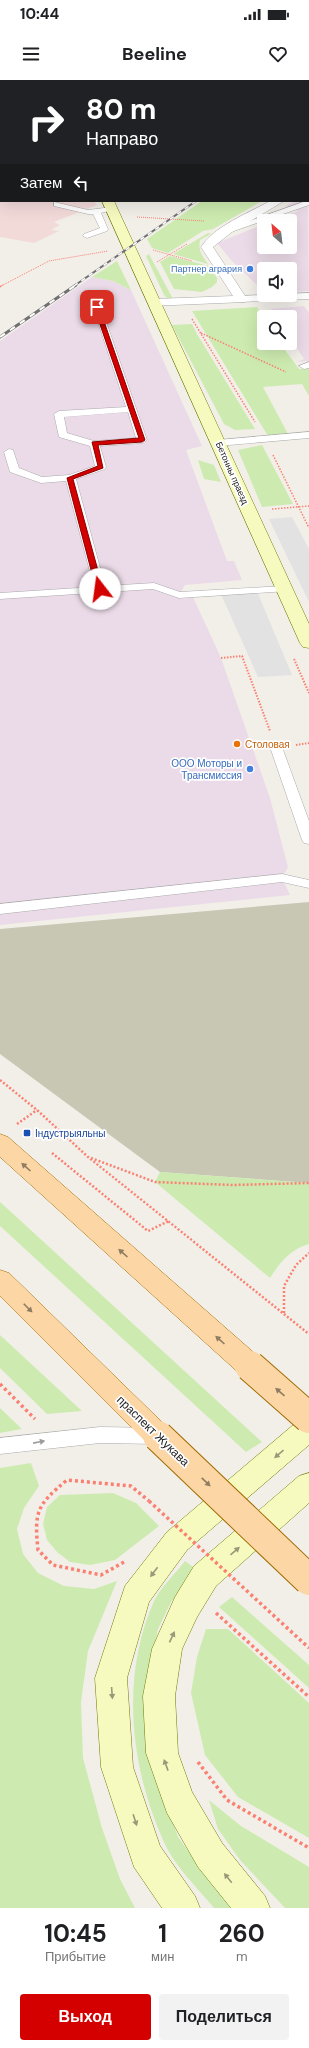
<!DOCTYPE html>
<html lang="ru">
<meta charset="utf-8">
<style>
:root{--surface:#fff;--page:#f2f2f2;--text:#202124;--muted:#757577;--accent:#d40000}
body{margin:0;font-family:"DM Sans",sans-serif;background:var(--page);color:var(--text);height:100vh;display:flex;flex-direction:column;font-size:15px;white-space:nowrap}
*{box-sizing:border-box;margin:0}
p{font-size:13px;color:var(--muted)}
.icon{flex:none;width:22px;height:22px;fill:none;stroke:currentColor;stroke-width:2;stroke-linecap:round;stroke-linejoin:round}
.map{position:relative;height:1828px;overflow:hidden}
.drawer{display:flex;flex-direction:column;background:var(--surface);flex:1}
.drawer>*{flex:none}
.guide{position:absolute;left:0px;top:0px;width:309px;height:122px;box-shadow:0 4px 16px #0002;background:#202124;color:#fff;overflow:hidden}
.needle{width:26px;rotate:332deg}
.controls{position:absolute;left:257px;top:134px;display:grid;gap:8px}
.controls a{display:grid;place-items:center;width:40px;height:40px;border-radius:4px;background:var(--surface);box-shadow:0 4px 16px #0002;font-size:20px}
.pin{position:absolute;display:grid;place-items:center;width:34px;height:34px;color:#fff;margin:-17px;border-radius:8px;box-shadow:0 2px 6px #0006}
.me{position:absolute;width:44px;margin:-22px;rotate:345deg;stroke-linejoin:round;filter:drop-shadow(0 0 3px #0008)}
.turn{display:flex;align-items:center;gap:14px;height:84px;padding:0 20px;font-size:18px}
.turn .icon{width:52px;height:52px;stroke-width:2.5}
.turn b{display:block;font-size:28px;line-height:34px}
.then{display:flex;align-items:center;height:38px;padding:0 20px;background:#0003;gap:8px;font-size:15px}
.eta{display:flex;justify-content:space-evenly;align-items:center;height:68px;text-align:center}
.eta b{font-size:24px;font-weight:700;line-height:28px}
.primary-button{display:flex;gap:8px;margin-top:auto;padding:8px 20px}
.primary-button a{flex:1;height:46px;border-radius:4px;background:var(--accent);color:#fff;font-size:16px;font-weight:700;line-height:46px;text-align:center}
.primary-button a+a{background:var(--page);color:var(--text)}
.status{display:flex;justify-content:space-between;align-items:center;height:28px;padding:0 20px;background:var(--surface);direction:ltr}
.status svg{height:11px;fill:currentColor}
header{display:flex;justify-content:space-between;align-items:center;height:52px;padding:0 20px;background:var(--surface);font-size:18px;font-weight:700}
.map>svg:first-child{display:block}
.residential{fill:#e0dfdf}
.commercial{fill:#f2dad9}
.industrial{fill:#ebdbe8}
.construction{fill:#c7c7b4}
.grass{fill:#cdebb0}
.parking{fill:#e2e2e2}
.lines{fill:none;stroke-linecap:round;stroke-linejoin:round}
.lane-casing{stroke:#a9a9a9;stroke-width:1}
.street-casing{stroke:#a9a9a9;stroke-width:1}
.secondary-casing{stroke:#707d05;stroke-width:1}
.primary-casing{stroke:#a06b00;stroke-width:1}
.path-far4{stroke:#fa8072;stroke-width:1;stroke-dasharray:1 1;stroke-linecap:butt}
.path-far3{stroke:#fa8072;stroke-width:1.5;stroke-dasharray:1.5 1.5;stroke-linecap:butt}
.path-far2{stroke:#fa8072;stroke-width:2;stroke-dasharray:1.5 1.5;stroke-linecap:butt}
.path-far1{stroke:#fa8072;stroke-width:2.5;stroke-dasharray:2 2;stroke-linecap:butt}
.path{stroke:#fa8072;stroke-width:3.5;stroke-dasharray:3 3;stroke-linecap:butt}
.lane{fill:#fff;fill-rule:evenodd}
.street{fill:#fff;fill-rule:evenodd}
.secondary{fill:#f7fabf;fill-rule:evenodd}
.primary{fill:#fcd6a4;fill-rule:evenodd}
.rail-far1-casing{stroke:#707070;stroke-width:2}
.rail-casing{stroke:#707070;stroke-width:3}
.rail-far1{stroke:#fff;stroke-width:1.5;stroke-dasharray:4.5;stroke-linecap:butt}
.rail{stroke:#fff;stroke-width:2;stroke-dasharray:6;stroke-linecap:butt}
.primary-bridge-casing{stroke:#a06b00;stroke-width:32;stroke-linecap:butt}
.path-bridge{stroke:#fa8072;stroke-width:3.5;stroke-dasharray:3 3;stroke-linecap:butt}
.primary-bridge{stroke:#fcd6a4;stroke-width:30}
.oneway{fill:#8f7c63}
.oneway2{fill:#9c9c9c}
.oneway3{fill:#979978}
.route{fill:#d40000;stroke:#8a0000}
.shop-dot{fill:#3f7fe0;stroke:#fff;stroke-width:1.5}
.food-dot{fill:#e8710a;stroke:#fff;stroke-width:1.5}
.transit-dot{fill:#1a4fb4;stroke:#fff;stroke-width:1.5}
.labels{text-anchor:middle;stroke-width:3.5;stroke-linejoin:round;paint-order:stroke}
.far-shop-label{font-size:9px;fill:#366cbe;stroke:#fff;text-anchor:end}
.far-street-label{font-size:9px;fill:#222;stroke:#fff}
.food-label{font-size:10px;fill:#c56008;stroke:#fff;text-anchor:start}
.shop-label{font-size:10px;fill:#366cbe;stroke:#fff;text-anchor:end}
.transit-label{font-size:10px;fill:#164399;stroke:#fff;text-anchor:start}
.near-street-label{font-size:12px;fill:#222;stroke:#fff}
</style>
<div class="status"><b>10:44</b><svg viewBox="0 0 49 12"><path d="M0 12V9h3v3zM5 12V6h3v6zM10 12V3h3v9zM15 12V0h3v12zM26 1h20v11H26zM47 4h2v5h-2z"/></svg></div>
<header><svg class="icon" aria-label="menu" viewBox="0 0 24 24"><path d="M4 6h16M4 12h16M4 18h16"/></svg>Beeline<svg class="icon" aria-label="heart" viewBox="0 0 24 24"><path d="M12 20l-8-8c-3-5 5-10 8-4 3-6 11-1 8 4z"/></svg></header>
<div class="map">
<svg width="309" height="1828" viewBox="0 0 309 1828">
<rect width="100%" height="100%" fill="#f2efe9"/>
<path class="residential" d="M0,0H104L1,1L0,84Z"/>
<path class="commercial" d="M0,119L1,121H94L97,125L54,142L60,145L51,150L59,151L34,163L0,157Z"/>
<path class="industrial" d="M308,113L309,211L290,212V189H264V212L231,180L217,163L264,144V167H290V141H272L298,131L286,126L295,121H308Z
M92,197L113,201L131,210L202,366L186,370L227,481H234L242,500L185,505L179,515L181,519L193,517L221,578L270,718L288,787L282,798L290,815L0,845V261Z
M304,226L309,233V281L297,282L304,279L290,258V237H276L271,229Z"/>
<path class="construction" d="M309,822V1103L160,1092L0,974V849Z"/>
<path class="grass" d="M202,121H262L213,149L203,151L168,173L152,168L147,159Z
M208,153L211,154L200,160C198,171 202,176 208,184L173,174Z
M149,174L150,176L173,219L167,218L164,215L146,176Z
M170,176L209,186L217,198V202L212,207L202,212L174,209L160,182Z
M117,181L131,210L113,201L92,197Z
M257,227L264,238V263H280L299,289L309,288V316L302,304L263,307L288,354L268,356L192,231Z
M192,244L197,254L255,349L235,350L224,344L172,245Z
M262,365L293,424L262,427L238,370Z
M198,380L214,385L221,402L204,399Z
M160,1092L309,1103V1164C291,1169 280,1182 270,1198L155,1102Z
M0,1122L10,1131L262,1362L246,1372L0,1146Z
M0,1255L82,1331L47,1334L0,1288Z
M0,1328L22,1349L0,1353Z
M31,1383L39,1406L24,1428L17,1449L23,1474L38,1493L64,1506L94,1509L117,1501L88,1571L81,1622L83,1678L102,1748L120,1799L135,1828H0V1388Z
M113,1413L136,1423L159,1446L115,1480L90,1485L70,1482L57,1472L47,1460L43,1444L47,1427L60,1415Z
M185,1481L197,1490L171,1522L158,1549L151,1585L168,1729L178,1757L191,1775L237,1828H214C197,1807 174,1786 163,1760C130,1686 120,1595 155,1519C162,1506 176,1493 185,1481Z
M232,1517L309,1585V1608L219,1527Z
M206,1549H228L309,1623V1758L238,1717L205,1675L191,1613L197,1577Z
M209,1720L241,1746L309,1787V1828H285L240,1780L218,1749Z"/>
<path class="parking" d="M292,437L309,469V522L269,439Z
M256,509L292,595L258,597L220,512Z"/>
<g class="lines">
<g class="lane-casing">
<path id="lane" d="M54,0H60V1H54Z
M0,3H1V7H0Z
M0,56H1V60H0Z
M309,120V125L231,152L224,150Z
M54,122L88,130L112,127L116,129L101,133L108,149L107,151L87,158L83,156L84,154L100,148L93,134H88L54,126Z
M309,213V219L241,222L237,219L241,216Z
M97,224L101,227L147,360L142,363L100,366L106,387L105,389L76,399L105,506L154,503L180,512L284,506L288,507L290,509L288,511L179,518L153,509L0,519V513L94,507L66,401L41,403L10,392L4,372L9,369L13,370L19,388L42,397L69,395L95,386L90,366L59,357L54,334L59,331L126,327L93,227ZM128,332L136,358L94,361L67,353L64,337Z
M309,282V288L304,289L299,286Z
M309,352V358L218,366L213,363L218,360Z
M276,663L282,667L309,741V764L304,763L302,760L270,667Z
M282,794L309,800V808L282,802L0,834V824Z
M100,1347L158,1348L165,1350L168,1356L165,1362L158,1364L100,1363L0,1374V1358Z"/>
</g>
<g class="street-casing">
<path id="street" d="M270,121H284L232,152L213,167L247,219L245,222L150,226L148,223L154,219L233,216L201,167C216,145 247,134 270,121Z"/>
</g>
<g class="secondary-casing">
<path id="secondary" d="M184,0H195L183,1Z
M102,121H114L309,544V568L303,567L300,563Z
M309,1336V1365L187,1470L149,1522L127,1598L133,1687L160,1766L195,1816L200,1828H162L134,1787L101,1687L95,1598L125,1506L167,1452L299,1340Z
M309,1393V1423L216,1506L197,1537L182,1569L175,1616L178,1673L192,1712L222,1763L265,1816L270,1828H231L198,1787L167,1733L146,1673L143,1616L152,1569L175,1517L194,1486L299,1396Z"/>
</g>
<g class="primary-casing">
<path id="primary" d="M0,1054L8,1057L260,1278L264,1286L260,1294L250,1297L240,1294L0,1077Z
M0,1190L9,1193L168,1348L172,1356L168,1364L158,1368L148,1364L0,1216Z"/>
</g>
<path class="path-far4" d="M154,0L157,1
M215,1L217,0
M137,137L204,141
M153,170L192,181
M157,182L187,164
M1,206L49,181L108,171"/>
<path class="path-far3" d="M0,207L3,205
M192,239L255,342
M201,253L286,292
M273,375L309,448
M272,429L309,426"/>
<path class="path-far2" d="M221,578L242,576L270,651
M294,579L309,613
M296,665L309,663"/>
<path class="path-far1" d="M0,1000L37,1030L88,1077L309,1254
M17,1044L37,1030
M52,1073L148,1151L169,1141
M91,1078L155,1102L233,1105L309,1103
M284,1233V1206L296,1185L309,1173"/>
<path class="path" d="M0,1304L35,1339
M124,1482L101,1495L53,1485L38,1470C34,1431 37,1425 67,1400L131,1406L149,1421
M216,1533L309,1617
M198,1682L227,1720L309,1768"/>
<use href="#lane" class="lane"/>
<use href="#street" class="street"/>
<use href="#secondary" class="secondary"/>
<use href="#primary" class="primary"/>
<g class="rail-far1-casing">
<path id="rail-far1" d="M74,206L196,121"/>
</g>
<g class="rail-casing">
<path id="rail" d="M0,257L76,205"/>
</g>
<use href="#rail-far1" class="rail-far1"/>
<use href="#rail" class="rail"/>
<g class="primary-bridge-casing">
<path id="primary-bridge" d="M250,1286L309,1338
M158,1356L309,1500"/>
</g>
<path class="path-bridge" d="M149,1421L309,1568"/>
<use href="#primary-bridge" class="primary-bridge"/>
</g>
<defs><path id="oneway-solid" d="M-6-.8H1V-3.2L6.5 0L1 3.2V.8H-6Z"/></defs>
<g class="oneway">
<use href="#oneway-solid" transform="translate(26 1087) rotate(-138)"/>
<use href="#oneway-solid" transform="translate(123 1173) rotate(-138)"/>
<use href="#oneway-solid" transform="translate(28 1228) rotate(45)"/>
<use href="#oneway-solid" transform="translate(220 1260) rotate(-138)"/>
<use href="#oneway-solid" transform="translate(280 1312) rotate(-139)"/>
<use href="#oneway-solid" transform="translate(206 1402) rotate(44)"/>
</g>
<use class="oneway2" href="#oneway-solid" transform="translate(39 1362) rotate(-11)"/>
<g class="oneway3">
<use href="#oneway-solid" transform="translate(279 1374) rotate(139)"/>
<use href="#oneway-solid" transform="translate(235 1471) rotate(-41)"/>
<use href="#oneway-solid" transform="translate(154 1492) rotate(127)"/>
<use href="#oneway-solid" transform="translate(172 1557) rotate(-65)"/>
<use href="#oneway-solid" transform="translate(112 1613) rotate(86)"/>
<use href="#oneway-solid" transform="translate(166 1685) rotate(-110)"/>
<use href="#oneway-solid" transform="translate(135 1740) rotate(72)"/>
<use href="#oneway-solid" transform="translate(228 1798) rotate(-129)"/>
</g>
<path class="route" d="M97,225L99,227L145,360L142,362L98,365L103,388L73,399L103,509L100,511L96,509L67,398L98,386L92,362L139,358L94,227Z"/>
<g class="shop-dot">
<circle cx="250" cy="189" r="4"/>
<circle cx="250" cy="689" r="4"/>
</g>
<circle class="food-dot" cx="237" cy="664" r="4"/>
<rect class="transit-dot" x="23" y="1049" width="8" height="8" rx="2"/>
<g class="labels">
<g class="far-shop-label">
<text x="242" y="192">Партнер агрария</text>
</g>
<g class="far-street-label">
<text transform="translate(232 393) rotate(66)" y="3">Бетонны праезд</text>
</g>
<g class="food-label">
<text x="245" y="668">Столовая</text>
</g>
<g class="shop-label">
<text x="242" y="687">ООО Моторы и<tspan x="242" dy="12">Трансмиссия</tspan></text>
</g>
<g class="transit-label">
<text x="35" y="1057">Індустрыяльны</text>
</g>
<g class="near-street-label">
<text transform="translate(153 1351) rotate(44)" y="4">праспект Жукава</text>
</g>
</g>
</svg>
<div class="controls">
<a><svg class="needle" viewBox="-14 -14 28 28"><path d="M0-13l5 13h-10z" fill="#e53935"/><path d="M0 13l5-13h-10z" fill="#757577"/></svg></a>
<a><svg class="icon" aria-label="sound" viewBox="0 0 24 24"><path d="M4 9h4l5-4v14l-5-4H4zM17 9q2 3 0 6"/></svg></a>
<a><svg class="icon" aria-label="search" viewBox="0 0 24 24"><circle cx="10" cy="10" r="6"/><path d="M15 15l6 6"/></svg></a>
</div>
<div class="pin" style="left:97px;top:227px;background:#d93025"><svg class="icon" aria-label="arrive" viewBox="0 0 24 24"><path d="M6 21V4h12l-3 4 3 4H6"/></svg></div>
<svg class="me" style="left:100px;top:509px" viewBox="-20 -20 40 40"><circle r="19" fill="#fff"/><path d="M0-13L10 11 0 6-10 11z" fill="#d40000"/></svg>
<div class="guide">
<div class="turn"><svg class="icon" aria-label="right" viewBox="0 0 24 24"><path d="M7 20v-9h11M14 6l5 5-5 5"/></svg><div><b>80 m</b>Направо</div></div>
<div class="then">Затем<svg class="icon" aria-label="left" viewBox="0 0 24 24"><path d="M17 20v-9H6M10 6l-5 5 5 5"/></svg></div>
</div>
</div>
<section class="drawer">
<div class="eta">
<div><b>10:45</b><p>Прибытие</p></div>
<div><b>1</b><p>мин</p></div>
<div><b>260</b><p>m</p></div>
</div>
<div class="primary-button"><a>Выход</a><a>Поделиться</a></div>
</section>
